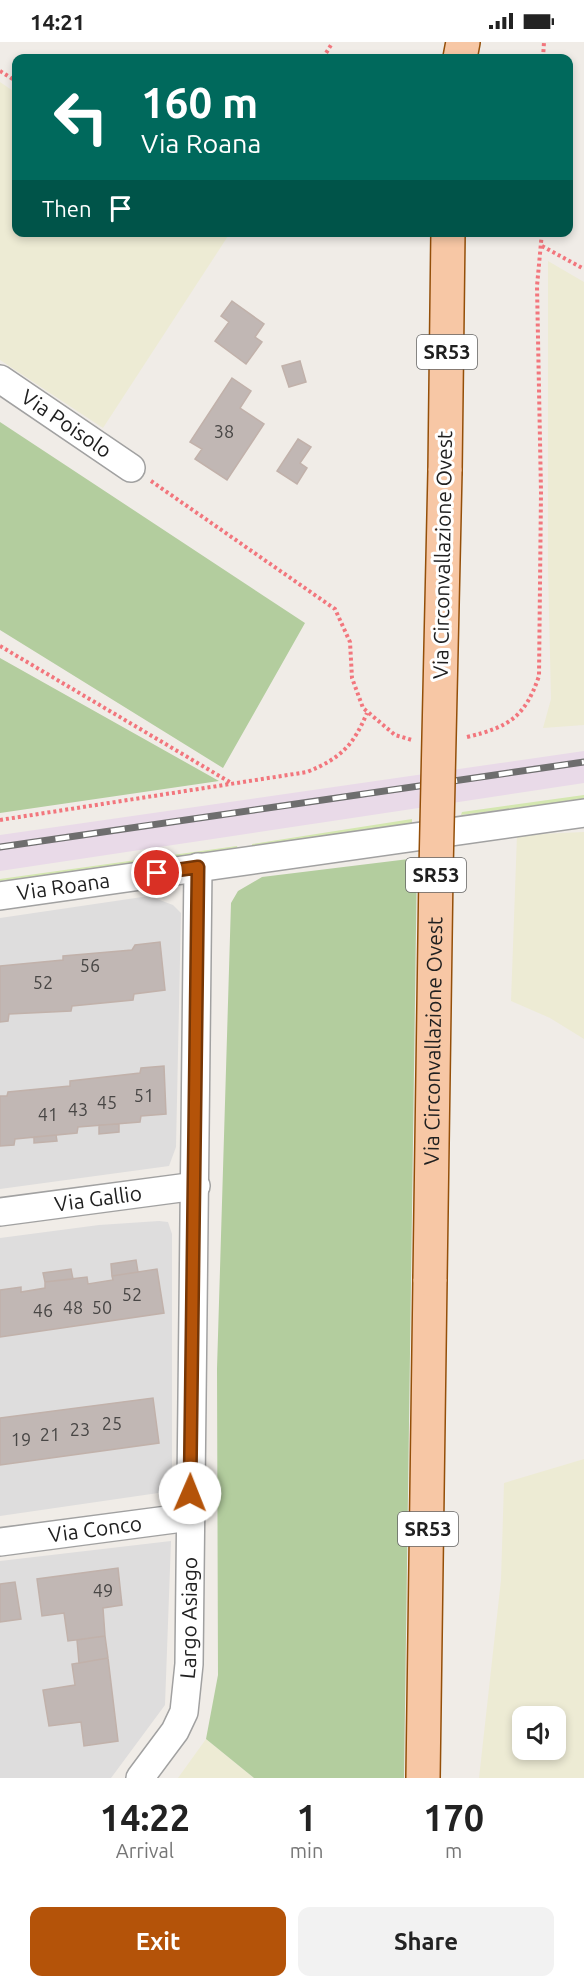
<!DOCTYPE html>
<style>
:root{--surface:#fff;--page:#f2f2f2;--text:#222;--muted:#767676;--accent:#b45309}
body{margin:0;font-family:Ubuntu,sans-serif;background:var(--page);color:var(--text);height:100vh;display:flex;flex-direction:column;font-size:22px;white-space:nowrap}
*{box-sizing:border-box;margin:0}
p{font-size:20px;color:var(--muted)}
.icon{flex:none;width:33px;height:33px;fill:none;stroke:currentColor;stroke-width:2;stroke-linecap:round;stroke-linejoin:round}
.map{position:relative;height:1736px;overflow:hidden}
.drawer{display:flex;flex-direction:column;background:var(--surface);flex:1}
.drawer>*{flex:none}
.guide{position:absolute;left:12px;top:12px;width:561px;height:183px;border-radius:12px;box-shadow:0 3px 9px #0003;background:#00695c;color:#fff;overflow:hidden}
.tools{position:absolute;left:512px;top:1664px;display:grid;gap:12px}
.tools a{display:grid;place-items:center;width:54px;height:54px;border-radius:12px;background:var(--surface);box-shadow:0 3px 9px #0003;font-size:30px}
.pin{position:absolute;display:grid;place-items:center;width:51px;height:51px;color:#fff;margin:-26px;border:3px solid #fff;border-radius:50%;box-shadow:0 2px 6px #0007}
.me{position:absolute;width:66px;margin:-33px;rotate:1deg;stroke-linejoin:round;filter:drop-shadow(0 0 4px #0008)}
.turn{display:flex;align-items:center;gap:21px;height:126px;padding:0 30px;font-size:27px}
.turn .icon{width:78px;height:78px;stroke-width:2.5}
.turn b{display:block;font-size:42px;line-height:51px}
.then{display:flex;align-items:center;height:57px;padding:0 30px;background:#0003;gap:12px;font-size:22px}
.eta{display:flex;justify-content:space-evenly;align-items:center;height:102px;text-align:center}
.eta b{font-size:36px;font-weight:700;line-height:42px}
.cta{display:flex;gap:12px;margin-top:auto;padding:12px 30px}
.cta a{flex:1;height:69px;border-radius:12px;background:var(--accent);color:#fff;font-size:24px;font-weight:700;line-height:69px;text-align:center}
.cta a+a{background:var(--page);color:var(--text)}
.status{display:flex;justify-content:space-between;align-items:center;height:42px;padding:0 30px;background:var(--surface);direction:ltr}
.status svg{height:16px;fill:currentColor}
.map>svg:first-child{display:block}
.residential{fill:#dedddd}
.industrial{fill:#e9dae8}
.farmland{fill:#edebd4;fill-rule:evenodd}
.grass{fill:#d4e7b0}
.forest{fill:#b3cd9e}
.building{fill:#c1b7b4;stroke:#c1b1aa;stroke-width:1.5}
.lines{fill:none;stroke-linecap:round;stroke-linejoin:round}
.street-casing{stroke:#a1a1a1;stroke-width:30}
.primary-casing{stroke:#944f09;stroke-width:36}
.path{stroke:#f2767d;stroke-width:4;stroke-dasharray:3 3;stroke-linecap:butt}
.street{stroke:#fff;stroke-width:27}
.primary{stroke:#f7c7a5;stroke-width:33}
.rail-casing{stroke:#6e6e6e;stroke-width:7}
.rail{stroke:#fff;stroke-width:4.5;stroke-dasharray:14;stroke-linecap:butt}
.primary-bridge-casing{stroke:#944f09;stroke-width:36;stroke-linecap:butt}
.primary-bridge{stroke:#f7c7a5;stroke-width:33}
.route-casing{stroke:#753606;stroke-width:15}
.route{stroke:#b45309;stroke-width:10}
.labels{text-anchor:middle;stroke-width:6;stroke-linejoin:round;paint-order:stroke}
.number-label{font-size:18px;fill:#484645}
.shield{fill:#fff;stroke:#636363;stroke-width:1.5}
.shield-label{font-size:20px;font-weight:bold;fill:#202020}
.street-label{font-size:21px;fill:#202020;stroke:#fff}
</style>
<div class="status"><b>14:21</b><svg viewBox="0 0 49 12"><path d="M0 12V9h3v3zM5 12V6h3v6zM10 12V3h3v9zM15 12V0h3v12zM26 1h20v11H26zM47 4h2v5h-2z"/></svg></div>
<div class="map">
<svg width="584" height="1736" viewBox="0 0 584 1736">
<rect width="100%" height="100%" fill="#f0ece7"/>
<path class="residential" d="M149,854L173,863L181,871L176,1105L169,1124L0,1147V876Z
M159,1179L168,1180L172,1192V1449L0,1474V1196L99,1183Z
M171,1499L165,1663L111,1736H0V1519Z"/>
<path class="industrial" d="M584,709V741L0,829V793Z"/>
<path class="farmland" d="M0,40L16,51V190L230,191L103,386L0,318Z
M548,219L584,240V683L543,686L551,657L548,526Z
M584,790V997L550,976L511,959L517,793Z
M584,1417V1736H479L501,1538L504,1441ZM522,1674H555V1707H522Z
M206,1697L254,1736H178Z"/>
<path class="grass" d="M584,753V757L461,773L462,770Z
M412,777V782L252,804V802Z
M237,804L238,807L0,841V837Z"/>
<path class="forest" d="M0,380L305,581L223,726L0,588Z
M0,616L219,739L0,771Z
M417,816L404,1736H254L206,1697L218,1633L217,1327L231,861L238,849L262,835Z"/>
<path class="building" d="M232,259L264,282L255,295L262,300L246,322L215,299L229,280L221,274Z
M300,319L306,340L289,345L282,324Z
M232,336L251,349L240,366L264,382L227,438L195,417L202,407L190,400Z
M298,397L311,405L300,421L307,426L297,442L277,429Z
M160,900L165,948L134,952L133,958L72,964L71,969L9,972L8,979L0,980V924L63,918V914L132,908L135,903Z
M164,1024L166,1072L141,1074L140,1080L78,1085L77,1091L15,1097L14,1103L0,1104V1054H7L8,1050L70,1044V1039L140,1031L141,1026Z
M119,1082V1090L99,1092V1083Z
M56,1093L57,1099L34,1101V1095Z
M136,1218L138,1230L112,1234L111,1222Z
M71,1227L73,1237L45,1240L43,1231Z
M157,1227L164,1271L0,1295V1248L21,1245V1250L45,1246V1240L87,1235L88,1242L113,1238L112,1234Z
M153,1356L159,1401L0,1423V1376Z
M118,1526L122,1563L103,1566L105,1594L68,1599L64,1571L42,1574L37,1537Z
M15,1540L21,1577L0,1580V1542Z
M105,1594L108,1616L79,1621L77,1598Z
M108,1616L118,1699L84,1704L81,1680L49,1684L43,1648L75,1643L72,1622Z"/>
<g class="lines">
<g class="street-casing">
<g id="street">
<path id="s1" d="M0,337L131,426"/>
<path id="s2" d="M0,854L584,771"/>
<path id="s3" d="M0,1170L196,1144"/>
<path id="s4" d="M0,1500L190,1475"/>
<path id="s5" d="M140,1736L175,1689L184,1670L189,1622L198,825"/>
</g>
</g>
<g class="primary-casing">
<path id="primary" d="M460,16L463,0
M445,429L448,190
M423,1736L430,1237"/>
</g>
<path class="path" d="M323,16L331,3
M543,16L544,0
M0,29L16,39
M542,204L584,227
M151,439L335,567L350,600L352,636L363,666L395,693L412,698
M0,604L233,742
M467,695C509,685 525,675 539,634L541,450L537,244L542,190
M0,778L307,730C341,716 353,704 367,671"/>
<use href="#street" class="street"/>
<use href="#primary" class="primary"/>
<g class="rail-casing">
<path id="rail" d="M0,805L584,720"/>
</g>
<use href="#rail" class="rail"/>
<g class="primary-bridge-casing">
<g id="primary-bridge">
<path id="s6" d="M430,1237L436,829L445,429"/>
</g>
</g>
<use href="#primary-bridge" class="primary-bridge"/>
</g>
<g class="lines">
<g class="route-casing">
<path id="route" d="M157,831L198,825L190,1451"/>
</g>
<use href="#route" class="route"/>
</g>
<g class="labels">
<g class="number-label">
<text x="224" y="396">38</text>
<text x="90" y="930">56</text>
<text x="43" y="947">52</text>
<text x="144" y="1060">51</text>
<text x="107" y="1067">45</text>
<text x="78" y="1074">43</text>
<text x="48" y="1079">41</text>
<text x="132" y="1259">52</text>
<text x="73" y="1272">48</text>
<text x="102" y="1272">50</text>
<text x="43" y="1275">46</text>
<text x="112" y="1388">25</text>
<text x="80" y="1394">23</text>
<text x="50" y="1399">21</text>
<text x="21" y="1404">19</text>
<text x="103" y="1555">49</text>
</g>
<g class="shield">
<rect x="417" y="293" width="60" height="34" rx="4.5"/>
<rect x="406" y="816" width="60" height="34" rx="4.5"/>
<rect x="398" y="1470" width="60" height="34" rx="4.5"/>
</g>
<g class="shield-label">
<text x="447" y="317">SR53</text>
<text x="436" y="840">SR53</text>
<text x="428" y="1494">SR53</text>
</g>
<g class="street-label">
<text dy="7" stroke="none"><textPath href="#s1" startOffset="80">Via Poisolo</textPath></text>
<text transform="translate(443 513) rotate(-89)" y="7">Via Circonvallazione Ovest</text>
<text dy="7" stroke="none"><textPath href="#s2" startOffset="64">Via Roana</textPath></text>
<text dy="7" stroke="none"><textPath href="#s6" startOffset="238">Via Circonvallazione Ovest</textPath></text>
<text dy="7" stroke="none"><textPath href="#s3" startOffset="99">Via Gallio</textPath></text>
<text dy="7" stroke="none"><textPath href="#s4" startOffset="96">Via Conco</textPath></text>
<text dy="7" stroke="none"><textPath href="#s5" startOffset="174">Largo Asiago</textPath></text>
</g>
</g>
</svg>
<div class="tools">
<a><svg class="icon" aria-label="sound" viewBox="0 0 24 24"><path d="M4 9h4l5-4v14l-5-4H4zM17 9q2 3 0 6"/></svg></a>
</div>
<div class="pin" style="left:157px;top:831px;background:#d93025"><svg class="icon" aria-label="arrive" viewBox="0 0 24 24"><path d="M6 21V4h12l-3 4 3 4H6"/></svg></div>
<svg class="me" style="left:190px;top:1451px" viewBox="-20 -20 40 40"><circle r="19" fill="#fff"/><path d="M0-13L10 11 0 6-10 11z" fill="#b45309"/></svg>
<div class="guide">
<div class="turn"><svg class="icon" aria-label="left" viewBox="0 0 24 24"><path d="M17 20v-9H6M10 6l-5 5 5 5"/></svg><div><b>160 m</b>Via Roana</div></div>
<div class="then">Then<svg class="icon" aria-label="arrive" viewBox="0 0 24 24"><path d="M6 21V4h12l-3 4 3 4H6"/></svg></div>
</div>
</div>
<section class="drawer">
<div class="eta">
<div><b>14:22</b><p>Arrival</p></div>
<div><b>1</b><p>min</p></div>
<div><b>170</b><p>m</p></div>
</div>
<div class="cta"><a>Exit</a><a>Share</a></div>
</section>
